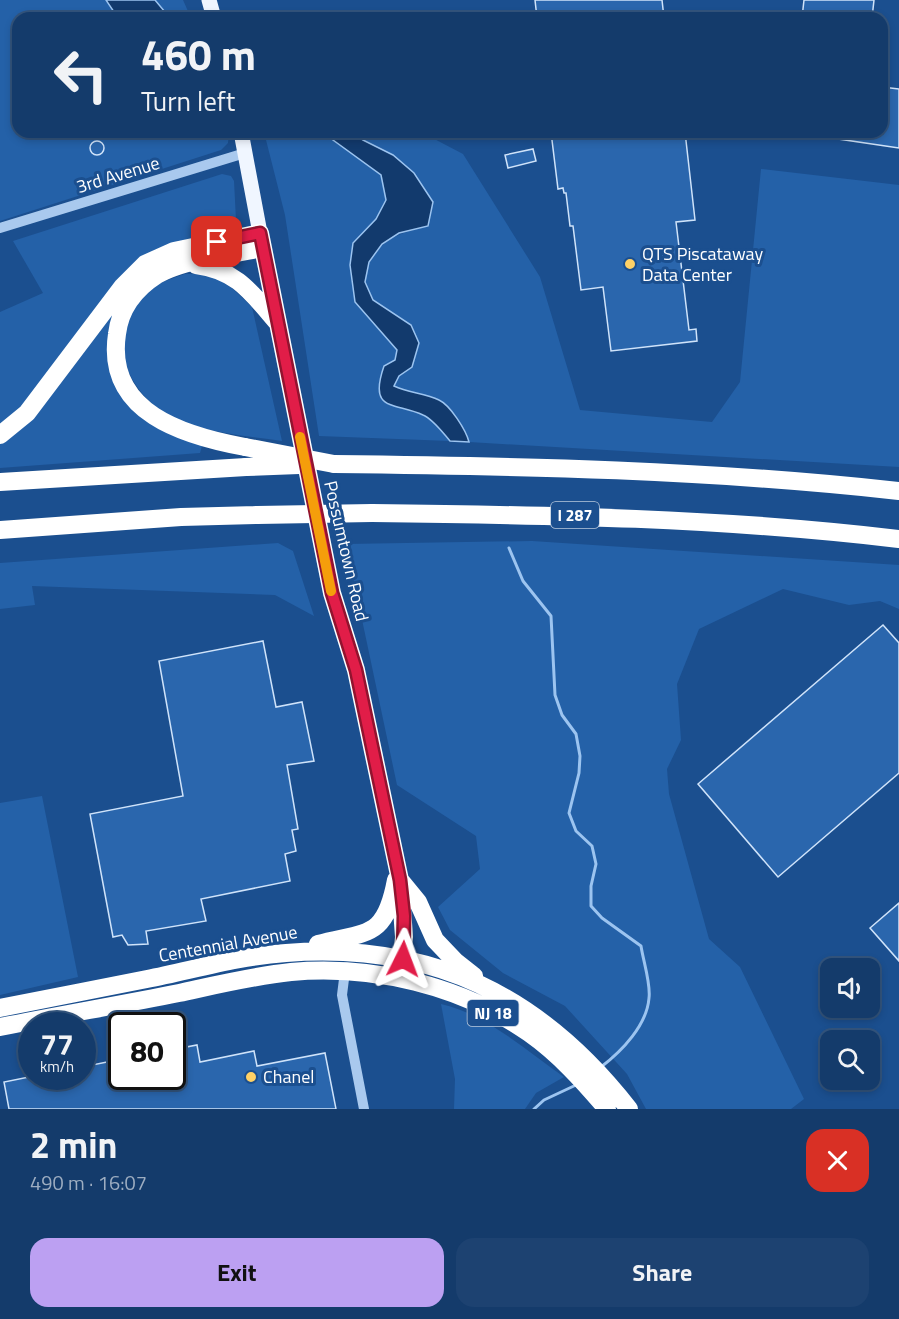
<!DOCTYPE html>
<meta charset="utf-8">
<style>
:root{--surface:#143b6b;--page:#1d4271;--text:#f1f3f6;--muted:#9dadc1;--line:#33557e;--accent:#bca0f2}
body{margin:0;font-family:"Titillium Web",sans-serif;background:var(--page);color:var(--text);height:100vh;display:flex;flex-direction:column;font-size:22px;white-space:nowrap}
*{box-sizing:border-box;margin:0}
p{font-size:20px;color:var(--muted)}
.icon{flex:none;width:33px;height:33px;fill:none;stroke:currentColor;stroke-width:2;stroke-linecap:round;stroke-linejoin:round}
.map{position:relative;height:1109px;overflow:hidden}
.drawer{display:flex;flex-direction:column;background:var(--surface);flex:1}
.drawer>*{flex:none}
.top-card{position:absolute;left:12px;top:12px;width:876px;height:126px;border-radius:18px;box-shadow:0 3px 9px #0003,0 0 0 2px var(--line);background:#143b6b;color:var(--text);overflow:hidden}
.buttons{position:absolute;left:820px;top:958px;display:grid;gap:12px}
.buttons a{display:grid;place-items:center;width:60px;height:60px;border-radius:12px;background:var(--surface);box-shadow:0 3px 9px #0003,0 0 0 2px var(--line);font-size:30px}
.speed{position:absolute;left:18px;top:1012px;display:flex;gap:12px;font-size:30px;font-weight:700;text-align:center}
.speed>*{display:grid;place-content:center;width:78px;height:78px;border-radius:50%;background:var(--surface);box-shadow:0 3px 9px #0003,0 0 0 2px var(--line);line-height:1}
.speed small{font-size:15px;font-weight:400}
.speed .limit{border:3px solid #111;border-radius:9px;background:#fff;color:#111}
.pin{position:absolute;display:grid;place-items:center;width:51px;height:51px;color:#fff;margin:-26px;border-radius:12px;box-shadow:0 3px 9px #0006}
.me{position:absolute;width:66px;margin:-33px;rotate:3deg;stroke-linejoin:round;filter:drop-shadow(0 0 4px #0008)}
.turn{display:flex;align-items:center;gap:21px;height:126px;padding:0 30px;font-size:27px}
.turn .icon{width:78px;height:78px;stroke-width:2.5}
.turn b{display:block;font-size:42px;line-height:51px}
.round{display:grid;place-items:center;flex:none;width:63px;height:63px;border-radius:18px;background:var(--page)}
.head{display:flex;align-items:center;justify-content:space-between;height:102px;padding:0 30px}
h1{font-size:36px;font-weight:700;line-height:45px}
.primary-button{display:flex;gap:12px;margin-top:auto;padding:12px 30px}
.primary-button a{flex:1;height:69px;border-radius:18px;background:var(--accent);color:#111;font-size:24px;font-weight:700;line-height:69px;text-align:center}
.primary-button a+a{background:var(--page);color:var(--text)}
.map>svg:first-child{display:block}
.green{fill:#2461a8}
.water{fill:#123a6d;stroke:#9cc4f0;stroke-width:1.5}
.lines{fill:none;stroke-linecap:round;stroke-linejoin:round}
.stream{stroke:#9cc4f0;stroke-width:3}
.building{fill:#2a66ad;stroke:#cfe3fa;stroke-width:1.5}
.minor{stroke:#a9c9ee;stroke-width:10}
.major{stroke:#f0f6ff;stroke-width:15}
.highway{stroke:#fff;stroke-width:18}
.highway-bridge{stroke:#fff;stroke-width:18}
.route-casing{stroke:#92132f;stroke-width:15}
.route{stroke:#e11d48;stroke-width:10}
.slow{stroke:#f59e0b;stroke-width:10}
.poi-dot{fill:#ffd166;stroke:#1b4f8f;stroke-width:2}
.labels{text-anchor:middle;stroke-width:6;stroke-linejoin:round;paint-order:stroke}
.shield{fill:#1b4f8f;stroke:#bbcadd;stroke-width:1.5}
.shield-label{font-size:16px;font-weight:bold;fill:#fff}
.street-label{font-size:18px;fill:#fff;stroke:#1b4f8f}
.poi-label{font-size:18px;fill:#fff;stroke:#1b4f8f;text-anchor:start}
</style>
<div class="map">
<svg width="899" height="1109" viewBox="0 0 899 1109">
<rect width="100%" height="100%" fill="#1b4f8f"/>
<path class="green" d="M0,0H106L118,18H18V132H229L228,143L221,150L0,221Z
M155,0H183L191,18H170Z
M264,132H322L381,175L386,200L376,219L353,243L355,302L397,350L395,360L384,366C368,412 394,402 423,415C433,419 443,433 450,441L319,436L285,215Z
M352,132H421L463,154L540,277L580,410L712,422L740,382L761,169L899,185V467L469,442C465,430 450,405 439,400C425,394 408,393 394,386L399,376L412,367L411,325C402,319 379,308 372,300C367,293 365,282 366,273C373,241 400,233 428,226L433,202C422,184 411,167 393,155C380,146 365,142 352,132Z
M222,174L231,176L234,181L236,220L223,233L153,252L30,399L0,425V312L43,293L13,241Z
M185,274H210L233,289L252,307L282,441C253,437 224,434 196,427C189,425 180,424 173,421C167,418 161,411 156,407C120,377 109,331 144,294C155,283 171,279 185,274Z
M111,313L114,315L117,382L202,446L200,453L0,468V440Z
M532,541L899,565V609L880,601L849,605L783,589L699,629L677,684L681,740L667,769L669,794L709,939L740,967L804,1099L791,1109H646L627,1074L565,1006L503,973L450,930L438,907L480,869L476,836L397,785L346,544Z
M278,543L293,551L314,616L275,595L32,586L35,605L0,609V563Z
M42,796L78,977L0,995V803Z
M441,1004C486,1014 527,1051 564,1077L536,1093L525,1109H454L455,1079Z"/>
<path class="water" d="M106,0H155L170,18H118Z
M322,132H352L363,140L393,155L414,173L433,202L428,226L399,233L382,244L369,262L365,282L373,300L411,325L419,343L412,367L399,376L394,386C409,393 425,393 439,400C450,405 466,430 469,442L450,441C443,433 433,419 423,415C394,402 368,412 384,366L395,360L397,350L355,302L350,265L353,243L376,219L386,200L381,175Z"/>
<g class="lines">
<path class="stream" d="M509,548L523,581L551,616L555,695L562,715L576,734L580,756L579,773L569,813L576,831L592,846L596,864L591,886V906L602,918L641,946C643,960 651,984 649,998C647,1025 622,1051 601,1067
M534,1109L544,1100L576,1085"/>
</g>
<path class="building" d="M535,0H662L664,18H537Z
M804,0H874L872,18H802Z
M882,87L899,89V148L825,137V132H882Z
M551,132H685L695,220L676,222L689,330L696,329L697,341L611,351L603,287L581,290L573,226H570L566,193H564L563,188L558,189Z
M90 148a7 7 0 1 1 14 0a7 7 0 1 1-14 0Z
M533,149L536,161L508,168L505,155Z
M883,625L899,643V773L778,877L698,784Z
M263,641L276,707L302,702L314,761L287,765L298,829L292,830L296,851L285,854L290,881L201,899L206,921L146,931L148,944L128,945L122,935L113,937L90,814L183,796L159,661Z
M899,903V961L870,928Z
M172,1025H177L181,1048L197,1045L200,1062L254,1051L257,1066L325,1053L336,1109H9L4,1082L29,1077H82V1067L122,1059V1077H172Z"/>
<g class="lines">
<path class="minor" d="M0,228L245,153
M345,971L342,995L364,1109"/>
<path class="major" d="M209,0L214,18
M241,132L260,233"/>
<path class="highway" d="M196,265C236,270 251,292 276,321
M0,435L27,413L123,286L145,264L174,251L260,233L332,593L356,670L400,880L404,937L400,978
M245,447C185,436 105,413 117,334C120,309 135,289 157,275C179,261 236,253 263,248
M334,464C523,466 711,470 899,491
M0,482L246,467
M372,513C548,515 724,518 899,539
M0,530L181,517L257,515
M400,880L418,902L435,940L455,961L474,976
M318,944C368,931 385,939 396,880
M0,1008C49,998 98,989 147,979C193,970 239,956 286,953C432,942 540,995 629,1109
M0,1027C60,1015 119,1005 179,993C216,985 253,976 291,972C373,965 461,985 529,1033C559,1054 583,1081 607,1109"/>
<path class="highway-bridge" d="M245,447L334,464
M246,467L299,465
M257,515L372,513"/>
</g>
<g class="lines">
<g class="route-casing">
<path id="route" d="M217,242L260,233L332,593L356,670L400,880L404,916L403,959"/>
</g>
<use href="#route" class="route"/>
<path class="slow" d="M300,437L331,591"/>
</g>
<g class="poi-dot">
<circle cx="630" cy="264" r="6"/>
<circle cx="251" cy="1077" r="6"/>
</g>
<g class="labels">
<g class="shield">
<rect x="551" y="502" width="48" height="26" rx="4.5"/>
<rect x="467.5" y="1000" width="51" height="26" rx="4.5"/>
</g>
<g class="shield-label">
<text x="575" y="521">I 287</text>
<text x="493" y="1019">NJ 18</text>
</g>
<g class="street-label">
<text transform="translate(118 175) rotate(-17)" y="6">3rd Avenue</text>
<text transform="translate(346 551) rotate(77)" y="6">Possumtown Road</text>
<text transform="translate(228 944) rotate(-10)" y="6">Centennial Avenue</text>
</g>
<g class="poi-label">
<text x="642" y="260">QTS Piscataway<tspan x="642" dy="21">Data Center</tspan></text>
<text x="263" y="1083">Chanel</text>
</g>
</g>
</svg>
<div class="buttons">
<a><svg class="icon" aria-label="sound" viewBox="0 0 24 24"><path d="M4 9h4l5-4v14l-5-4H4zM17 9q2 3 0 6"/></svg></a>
<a><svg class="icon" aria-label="search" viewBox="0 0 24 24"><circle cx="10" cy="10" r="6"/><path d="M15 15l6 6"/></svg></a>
</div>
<div class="speed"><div>77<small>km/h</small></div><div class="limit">80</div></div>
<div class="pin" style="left:217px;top:242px;background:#d93025"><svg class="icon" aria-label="arrive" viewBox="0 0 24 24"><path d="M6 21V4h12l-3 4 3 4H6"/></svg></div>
<svg class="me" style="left:403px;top:959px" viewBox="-20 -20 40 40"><path d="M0-17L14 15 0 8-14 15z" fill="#e11d48" stroke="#fff" stroke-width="4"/></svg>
<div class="top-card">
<div class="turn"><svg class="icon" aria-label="left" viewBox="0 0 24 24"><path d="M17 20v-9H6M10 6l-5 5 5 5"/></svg><div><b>460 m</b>Turn left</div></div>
</div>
</div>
<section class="drawer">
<div class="head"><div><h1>2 min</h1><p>490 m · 16:07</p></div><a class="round" style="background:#d93025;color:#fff"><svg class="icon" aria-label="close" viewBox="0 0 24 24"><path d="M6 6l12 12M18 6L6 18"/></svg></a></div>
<div class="primary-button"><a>Exit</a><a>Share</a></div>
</section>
